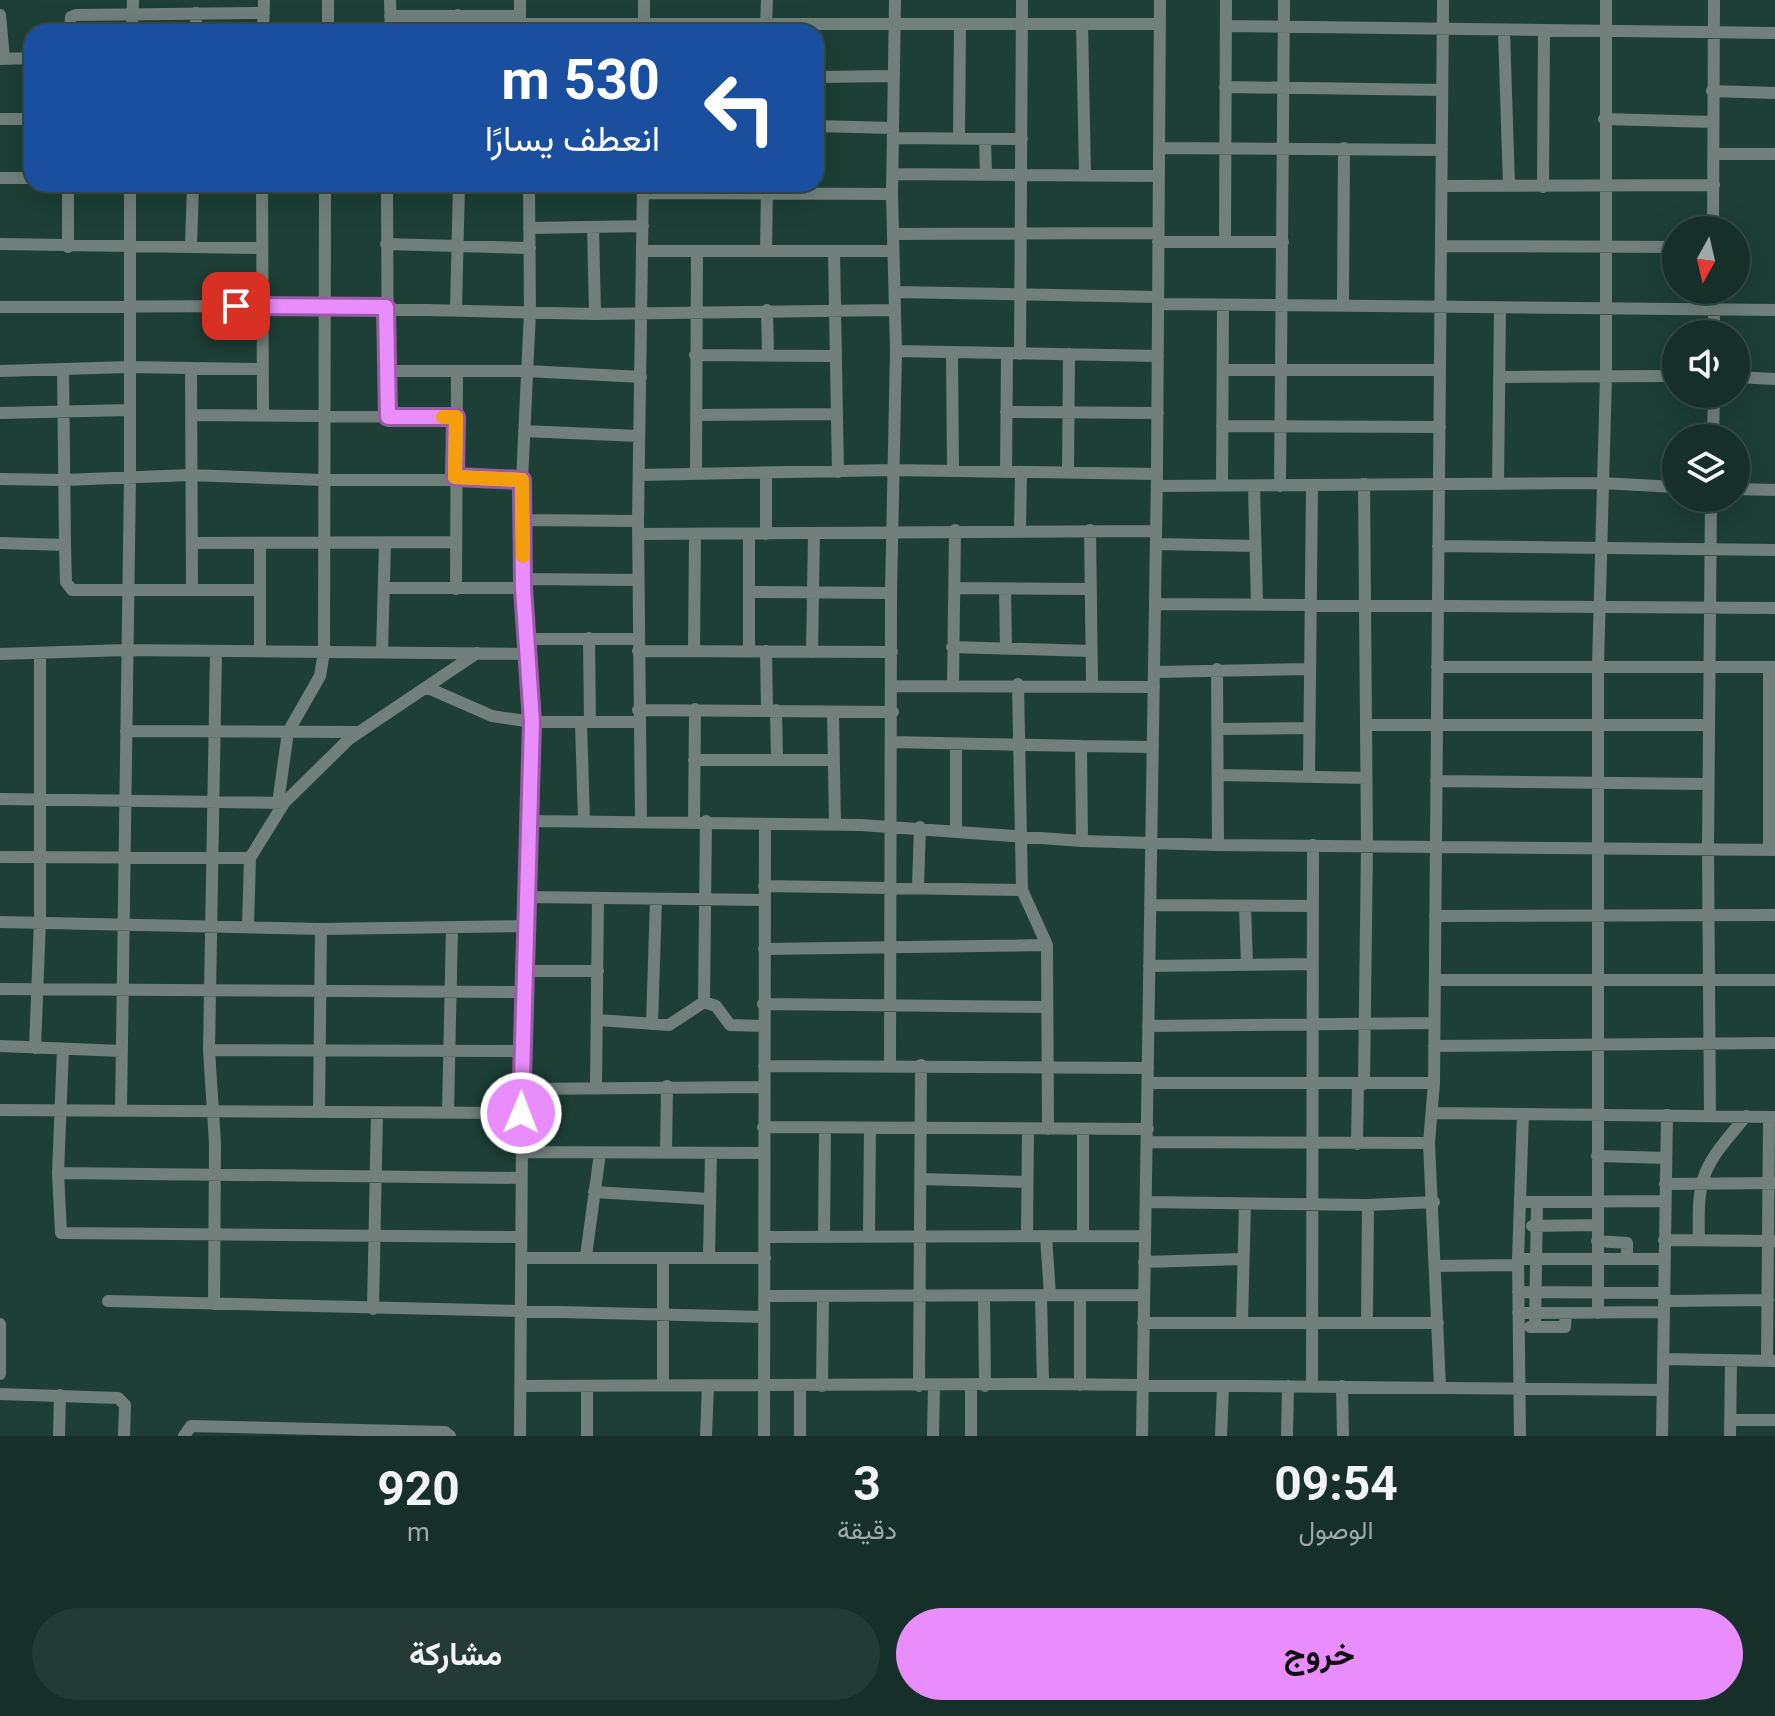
<!DOCTYPE html>
<html lang="ar">
<meta charset="utf-8">
<style>
:root{--surface:#162f28;--page:#233b34;--text:#f1f3f6;--muted:#9ea9a8;--line:#354a45;--accent:#e98dfd}
body{margin:0;font-family:Roboto,Vazirmatn,sans-serif;background:var(--page);color:var(--text);direction:rtl;height:100vh;display:flex;flex-direction:column;font-size:30px;white-space:nowrap}
*{box-sizing:border-box;margin:0}
p{font-size:26px;color:var(--muted)}
.icon{flex:none;width:44px;height:44px;fill:none;stroke:currentColor;stroke-width:2;stroke-linecap:round;stroke-linejoin:round}
.map{position:relative;height:1436px;overflow:hidden;direction:ltr}
.sheet{display:flex;flex-direction:column;background:var(--surface);flex:1}
.sheet>*{flex:none}
.hud{position:absolute;left:24px;top:24px;width:800px;height:168px;border-radius:24px;box-shadow:0 8px 32px #0002,0 0 0 2px var(--line);direction:rtl;background:#1a4fa0;color:#fff;overflow:hidden}
.needle{width:52px;rotate:188deg}
.fabs{position:absolute;left:1662px;top:216px;display:grid;gap:16px}
.fabs a{display:grid;place-items:center;width:88px;height:88px;border-radius:50%;background:var(--surface);box-shadow:0 8px 32px #0002,0 0 0 2px var(--line);font-size:40px}
.pin{position:absolute;display:grid;place-items:center;width:68px;height:68px;color:#fff;margin:-34px;border-radius:16px;box-shadow:0 4px 12px #0006}
.me{position:absolute;width:88px;margin:-44px;rotate:1deg;stroke-linejoin:round;filter:drop-shadow(0 0 6px #0008)}
.turn{display:flex;align-items:center;gap:28px;height:168px;padding:0 32px;font-size:36px}
.turn .icon{width:104px;height:104px;stroke-width:2.5}
.turn b{display:block;font-size:56px;line-height:68px}
.eta{display:flex;justify-content:space-evenly;align-items:center;height:136px;text-align:center}
.eta b{font-size:48px;font-weight:700;line-height:56px}
.action{display:flex;gap:16px;margin-top:auto;padding:16px 32px}
.action a{flex:1;height:92px;border-radius:48px;background:var(--accent);color:#111;font-size:32px;font-weight:700;line-height:92px;text-align:center}
.action a+a{background:var(--page);color:var(--text)}
.map>svg:first-child{display:block}
.lines{fill:none;stroke-linecap:round;stroke-linejoin:round}
.minor{stroke:#71807b;stroke-width:12}
.route-casing{stroke:#975ca4;stroke-width:20}
.route{stroke:#e98dfd;stroke-width:14}
.slow{stroke:#f59e0b;stroke-width:14}
</style>
<div class="map">
<svg width="1775" height="1436" viewBox="0 0 1775 1436">
<rect width="100%" height="100%" fill="#1d3f35"/>
<g class="lines">
<path class="minor" d="M390,0L391,32
M0,15L4,59
M458,15L459,32
M390,16H520
M520,21V0
M520,24H1160
M766,24L767,0
M1082,24L1085,175
M1226,26L1775,33
M644,29V0
M1504,31L1509,186
M70,32L71,17L76,15L264,13
M132,32L133,0
M196,32V13
M263,32L264,0
M328,32V0
M0,59L32,58
M816,77L894,76
M1225,87L1442,90
M1712,91L1775,93
M0,119H32
M1604,119L1713,122
M816,126L893,128
M893,138L1022,139
M959,138L960,25
M985,139L986,175
M1159,148L1442,150
M1714,154H1775
M893,174L1159,176
M0,178H32
M68,184V247
M262,184L263,414
M387,184L388,417
M1442,186L1714,185
M1543,187L1544,32
M643,193L892,194
M593,227L595,314
M529,228L643,226
M1713,230L1714,0
M893,234L1158,233
M1158,242H1283
M1225,242L1226,0
M0,244L262,248
M386,244L530,248
M191,246L193,184
M1441,246L1676,247
M644,251H893
M766,251L767,186
M834,251L838,472
M1714,290V334
M895,292L1158,297
M1158,304L1775,310
M1343,304L1344,148
M0,307L263,306L595,314L895,310
M456,308L459,184
M767,310L768,354
M896,351L1158,356
M952,353L953,471
M1020,354L1022,0
M695,355L836,356
M191,368L192,589
M1223,370H1440
M0,371L128,367L262,369
M386,371H527L641,377
M1499,377L1676,376
M1736,377L1775,379
M1006,412L1158,413
M0,413L128,410
M191,415L456,417
M696,415L836,414
M1222,426L1440,427
M524,431L639,436
M1713,438L1714,394
M1006,472L1007,354
M1068,472L1069,354
M696,473L697,252
M639,475L893,470L1157,474
M0,479L64,480L190,475L324,480H522
M1364,484L1367,845L1364,1084
M1498,484L1500,309
M1157,486L1601,483L1676,487
M1222,486L1223,305
M1254,486L1257,604
M1280,486L1284,0
M1736,489L1775,490
M522,520L638,521
M1020,529L1021,472
M1090,530L1092,684
M638,534L1156,531
M766,534V473
M0,543L65,545L63,369
M192,543L455,542
M1156,544L1255,546
M65,545L66,582L72,590H260
M1438,546L1775,550
M523,579L638,580
M385,588H523
M955,588L1090,589
M456,589L457,371
M1005,589L1006,648
M749,592L891,593
M1155,604L1775,608
M589,638L590,722
M526,639H638
M952,647L1091,651
M694,650L695,534
M260,651V543
M638,651L892,652
M749,651V534
M766,651L767,710
M382,652L385,543
M812,652L814,533
M0,654L126,650L526,654
M1437,667H1775
M1769,667V849
M1217,669L1218,845
M1154,672L1310,669
M953,684L955,530
M1018,684L1022,890L1047,945L1048,1129
M893,686L1154,687
M428,688L492,716L532,722H638
M638,710L893,712
M776,710L777,760
M833,712L835,824
M581,723L584,821
M1366,725H1709
M1219,729L1309,728
M126,731L358,732
M892,742L1081,746L1082,841
M1081,746L1153,747
M694,760H833
M1219,775L1366,778
M1309,776L1312,486
M1436,781L1708,784
M0,799L284,803
M278,803L288,732L320,676L324,652L325,184
M532,821L861,825L1082,841L1218,845L1775,850
M694,821L695,709
M641,822L638,521L643,184
M956,831V744
M0,857L250,858
M764,886L1022,890
M918,886L920,827
M527,897L765,900
M1150,905L1313,906
M1245,907L1247,964
M1435,916L1775,915
M0,922L321,929L525,926
M248,926L250,858L284,803L349,739L477,653
M764,949L1047,945
M1149,966L1313,964
M523,971H598
M1435,980H1775
M0,989L523,992
M704,1002L706,821
M763,1004L1045,1007
M598,1020L669,1025L704,1002L716,1006L730,1025L763,1026
M652,1024L656,899
M1148,1026L1434,1023
M0,1046L122,1051
M1434,1046L1775,1043
M35,1048L40,920V653
M63,1049L58,1173L61,1233L521,1237
M209,1050L522,1051
M890,1064L891,593L896,351L892,194L895,0
M764,1066L1148,1068
M1148,1083H1434
M596,1087L598,899
M522,1089L763,1087
M0,1110L521,1113
M121,1111L130,477V184
M319,1111L321,929
M448,1112L452,927
M1432,1113L1775,1117
M1710,1116L1708,849L1711,498
M763,1127L1148,1129
M1083,1129V1235
M1148,1142L1429,1143
M1357,1144L1358,1084
M521,1152L763,1153
M666,1153L667,1086
M1597,1156L1666,1158
M58,1173L520,1178
M922,1179L1027,1182
M1665,1184L1775,1183
M594,1192L710,1199
M1147,1202L1368,1205L1434,1202
M1520,1202L1665,1201
M1532,1226L1597,1225
M869,1236L870,1128
M1027,1236L1028,1129
M1046,1236L1050,1295
M765,1237L1145,1236
M824,1237L825,1128
M1664,1240L1773,1241
M1699,1240C1697,1174 1703,1167 1746,1116
M1597,1241L1627,1243V1258
M586,1256L600,1153
M709,1257L711,1153
M522,1258H765
M663,1258V1385
M1518,1259H1664
M1144,1262L1242,1259
M1435,1266L1518,1265
M1518,1292L1664,1293
M765,1296L1143,1295
M1041,1296L1043,1384
M1080,1296V1385
M984,1297L985,1386
M108,1301L764,1317
M1664,1301L1768,1300
M214,1304L215,1143L209,1050L216,652
M373,1309L377,1112
M1518,1313L1663,1312
M1598,1313V666L1606,376V0
M1242,1321L1245,1204
M1367,1321L1368,1205
M1143,1323H1438
M0,1324V1374
M1530,1327H1565L1566,1313
M1535,1327L1537,1203
M1663,1359L1775,1361
M1767,1361L1769,1117
M522,1386L1043,1384L1663,1390
M800,1386V1436
M822,1386L823,1296
M919,1386L921,1065
M1312,1386L1313,845
M1342,1386L1343,1436
M1440,1387L1429,1143L1434,1083L1443,0
M0,1394L118,1398L125,1405L124,1436
M1731,1420H1775
M59,1436L60,1395
M184,1436L191,1426L445,1432L450,1436
M520,1436L523,992L532,821V722L523,588L522,480L530,312L529,184
M587,1436V1386
M706,1436L708,1386
M764,1436L765,824
M933,1436L934,1386
M971,1436V1386
M1142,1436L1157,474L1160,0
M1221,1436L1223,1387
M1287,1436L1288,1386
M1520,1436L1518,1259L1523,1114
M1662,1436L1667,1115
M1730,1436L1731,1360"/>
</g>
<g class="lines">
<g class="route-casing">
<path id="route" d="M236,306L386,307L388,417H456L455,477L522,480L523,588L532,722L521,1113"/>
</g>
<use href="#route" class="route"/>
<path class="slow" d="M443,417H456L455,477L522,480L523,556"/>
</g>
</svg>
<div class="fabs">
<a><svg class="needle" viewBox="-14 -14 28 28"><path d="M0-13l5 13h-10z" fill="#e53935"/><path d="M0 13l5-13h-10z" fill="#9ea9a8"/></svg></a>
<a><svg class="icon" aria-label="sound" viewBox="0 0 24 24"><path d="M4 9h4l5-4v14l-5-4H4zM17 9q2 3 0 6"/></svg></a>
<a><svg class="icon" aria-label="layers" viewBox="0 0 24 24"><path d="M12 4l9 5-9 5-9-5zM3 14l9 5 9-5"/></svg></a>
</div>
<div class="pin" style="left:236px;top:306px;background:#d93025"><svg class="icon" aria-label="arrive" viewBox="0 0 24 24"><path d="M6 21V4h12l-3 4 3 4H6"/></svg></div>
<svg class="me" style="left:521px;top:1113px" viewBox="-20 -20 40 40"><circle r="17" fill="#e98dfd" stroke="#fff" stroke-width="3"/><path d="M0-11L8 9 0 5-8 9z" fill="#fff"/></svg>
<div class="hud">
<div class="turn"><svg class="icon" aria-label="left" viewBox="0 0 24 24"><path d="M17 20v-9H6M10 6l-5 5 5 5"/></svg><div><b>530 m</b>انعطف يسارًا</div></div>
</div>
</div>
<section class="sheet">
<div class="eta">
<div><b>09:54</b><p>الوصول</p></div>
<div><b>3</b><p>دقيقة</p></div>
<div><b>920</b><p>m</p></div>
</div>
<div class="action"><a>خروج</a><a>مشاركة</a></div>
</section>
